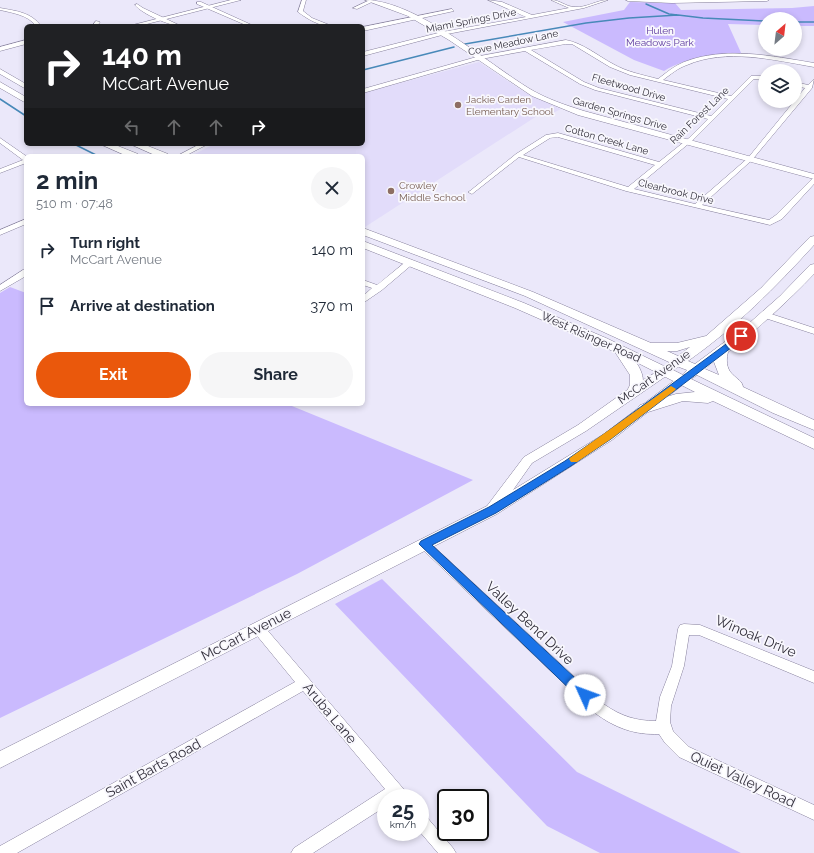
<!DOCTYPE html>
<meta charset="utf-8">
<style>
:root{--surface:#fff;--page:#f6f6f7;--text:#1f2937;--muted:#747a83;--accent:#ea580c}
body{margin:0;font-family:Raleway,sans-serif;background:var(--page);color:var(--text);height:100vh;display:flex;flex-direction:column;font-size:15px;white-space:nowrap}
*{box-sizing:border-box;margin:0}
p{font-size:13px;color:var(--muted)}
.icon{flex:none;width:22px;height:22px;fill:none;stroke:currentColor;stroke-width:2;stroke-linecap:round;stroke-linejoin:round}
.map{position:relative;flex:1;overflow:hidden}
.sheet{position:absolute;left:24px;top:154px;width:341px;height:252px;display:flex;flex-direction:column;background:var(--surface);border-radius:6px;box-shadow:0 2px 6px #0003}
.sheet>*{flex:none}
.guide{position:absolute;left:24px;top:24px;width:341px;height:122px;border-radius:6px;box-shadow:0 2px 6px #0003;background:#202124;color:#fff;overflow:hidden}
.needle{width:26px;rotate:28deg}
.buttons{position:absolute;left:758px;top:12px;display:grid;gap:8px}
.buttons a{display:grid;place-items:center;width:44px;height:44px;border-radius:50%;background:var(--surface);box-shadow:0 2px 6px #0003;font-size:20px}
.speed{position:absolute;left:377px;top:789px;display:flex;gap:8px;font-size:20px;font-weight:700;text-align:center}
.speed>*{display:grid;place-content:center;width:52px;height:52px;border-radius:50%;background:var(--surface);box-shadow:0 2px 6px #0003;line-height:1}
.speed small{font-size:10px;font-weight:400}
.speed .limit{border:2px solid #111;border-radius:6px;background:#fff;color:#111}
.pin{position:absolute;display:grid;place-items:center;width:34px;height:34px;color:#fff;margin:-17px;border:2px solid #fff;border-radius:50%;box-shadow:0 1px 4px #0007}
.me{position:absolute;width:44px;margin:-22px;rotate:313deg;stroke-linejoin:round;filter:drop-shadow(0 0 3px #0008)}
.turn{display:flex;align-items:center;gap:14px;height:84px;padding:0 12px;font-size:18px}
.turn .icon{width:52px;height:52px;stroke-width:2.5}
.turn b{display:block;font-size:28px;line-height:34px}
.lanes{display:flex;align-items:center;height:38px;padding:0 12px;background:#0003;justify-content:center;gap:20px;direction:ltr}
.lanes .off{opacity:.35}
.round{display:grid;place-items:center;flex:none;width:42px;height:42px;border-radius:21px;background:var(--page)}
.summary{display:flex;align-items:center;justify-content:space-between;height:68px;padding:0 12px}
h1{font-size:24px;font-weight:700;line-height:30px}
.action{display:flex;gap:8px;margin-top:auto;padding:8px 12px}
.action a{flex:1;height:46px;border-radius:24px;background:var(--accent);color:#fff;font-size:16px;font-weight:700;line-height:46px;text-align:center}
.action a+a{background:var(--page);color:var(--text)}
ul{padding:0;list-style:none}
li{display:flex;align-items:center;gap:12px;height:56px;padding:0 12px}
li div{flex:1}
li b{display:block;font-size:15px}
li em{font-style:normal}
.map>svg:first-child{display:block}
.built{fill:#e2dcfa}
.green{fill:#cabafe}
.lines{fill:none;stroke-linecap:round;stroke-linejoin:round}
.stream{stroke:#4889b9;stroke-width:1.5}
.minor-casing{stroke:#87819d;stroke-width:1}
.tertiary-casing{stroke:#87819d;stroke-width:1}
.secondary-casing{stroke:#87819d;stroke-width:1}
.minor{fill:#fff;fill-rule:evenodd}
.tertiary{fill:#fff;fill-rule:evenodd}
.secondary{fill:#fff;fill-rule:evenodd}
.route{fill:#1a73e8;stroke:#114b97}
.slow{fill:#f59e0b}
.education-dot{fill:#8d6e63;stroke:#f8f7fd;stroke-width:1.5}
.labels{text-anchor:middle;stroke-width:3.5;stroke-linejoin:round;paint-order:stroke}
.far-street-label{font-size:10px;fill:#322f3b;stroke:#f8f7fd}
.far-park-label{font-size:10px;fill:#5b379d;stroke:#f8f7fd}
.far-education-label{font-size:10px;fill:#785e54;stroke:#f8f7fd;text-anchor:start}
.street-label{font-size:12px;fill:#322f3b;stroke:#f8f7fd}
.near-street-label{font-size:14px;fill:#322f3b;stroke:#f8f7fd}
</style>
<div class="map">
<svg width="814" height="853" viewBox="0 0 814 853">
<rect width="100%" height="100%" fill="#ebe8fa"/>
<path class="built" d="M479,62L526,93L561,109L547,116L540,114L365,227H363V156H191L214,144H363V93Z"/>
<path class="green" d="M630,2L675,3L681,10L792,8L814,6V26H795V19H765V25L728,24L742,55C713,55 689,56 664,71L634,60L563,22L624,10Z
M10,287L26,293V404H287L473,480L297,574L0,718V293Z
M382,579L577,772L741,853H600L547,826L335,604Z"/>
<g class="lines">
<path class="stream" d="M646,4L669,14L677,15
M795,22H814
M465,44L586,23L629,18L678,15L703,18L765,21
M363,70L454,47
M0,99L26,116
M74,144L98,156
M101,156L105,155"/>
<g class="minor-casing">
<path id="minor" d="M302,0H306L303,11L312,18L332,26C319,26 309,20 298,12Z
M370,0L374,1L357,9L353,8Z
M488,0L502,2L532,15L569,8L551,0C560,0 566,7 575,7C586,8 597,0 608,0L584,8L442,35L363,56V52L442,32L526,17Z
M626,0H769L767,1L672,3L628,1Z
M197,2H201L254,26H248L197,4Z
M137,4L143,8L181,26C170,26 142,14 135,5Z
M0,8C16,11 31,12 41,26H36C28,15 13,13 0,10Z
M452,9L454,11L363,31V27Z
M96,21L100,22L97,26H92Z
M566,40C583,43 598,56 613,64C627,72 643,75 658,79C666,73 674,66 684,62C725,46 772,56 814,63V67C774,60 726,48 687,65C678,68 671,74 663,80L731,96L751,76H765V80L754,79L693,140L634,189L695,204L748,158L805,88L795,86V82L808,85L814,79L812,88L752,160L702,205L769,220L776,215L812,179L814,178V184L782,219L770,225L626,191L519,157L472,194L468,192L470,191L516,154L546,135L558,133L659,162L689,138L708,119L595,90L580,84L525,51L481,59L363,93V89L480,56ZM566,44H572L610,67L630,75L728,99L711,116L599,88L584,82L531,50ZM558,137L655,165L628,187L523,155L550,138Z
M0,138L26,156V163L0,173V169L23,160L0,143Z
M200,144H208L185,156H177Z
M26,219V224L0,235V230Z
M408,260H411L415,262L382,290L363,303V296L372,288L363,285V280L377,285Z
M23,270H26V276L0,291V285Z
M765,312L814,328V334L762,317L761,315Z
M424,539L428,541L605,705C621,716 636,721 656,721L660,697L672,666L678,629L680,625L684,624L700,625L814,671V683L699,635H689L684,666L671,706L670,722L673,731L689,747L814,805V820L679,757L665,743L659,734C635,735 615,728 595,713L420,547L418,544L420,541Z
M258,623L262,624L407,793L409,798H386V806L313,853H291L294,848L385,789L303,691L17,853H0V846L295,682L254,632L252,628L254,624Z
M420,813L425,815L453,848L456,853H438L420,832Z"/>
</g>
<g class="tertiary-casing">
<path id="tertiary" d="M231,0H241L139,26H129Z
M365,0C416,0 487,63 530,89C547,99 565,105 584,111L814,174V179L578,115L532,96L449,40L408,16Z
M26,40V44L0,51V47Z
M665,367L669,368L671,371L669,374L586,431L532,463L513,490L604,434L679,377H687L689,380L612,440L497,514L0,768V751L487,506L524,457L578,425L630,388Z"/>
</g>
<g class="secondary-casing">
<path id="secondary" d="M0,69L26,84V89L0,74Z
M0,82L26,97V103L0,88Z
M100,144H113L138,154L140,156H127Z
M130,144H143L168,154L170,156H157Z
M363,228L533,292L651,343H677L706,336L761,288L810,237L814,236V245C776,287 735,328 688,361L695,364L746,326L780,296L810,265L814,264V274C787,302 759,328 728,352C722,377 742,376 743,387L814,420V430L773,413L697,375L691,379L814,438V449L713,401L708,403L683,401L645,413L640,411L638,408L640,405L676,394L695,392L636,362C643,373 646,382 639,394L634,395L629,394L627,391L630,385V375L615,352L515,308L363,248V241L524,303L606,338L668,368L667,365L669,362L525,296L363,235ZM690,347L678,356L667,351H677ZM714,362L719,375L705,369ZM679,367L687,370L683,375L669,368L673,369Z"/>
</g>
<use href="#minor" class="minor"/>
<use href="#tertiary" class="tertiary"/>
<use href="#secondary" class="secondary"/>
</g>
<path class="route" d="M741,333L745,336L744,338L611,439L571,466L496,513L432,545L589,691L591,695L589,699L585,701L580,699L419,544L421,541L489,507L565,461L604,434Z"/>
<path class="slow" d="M671,386L676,389L674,391L611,439L577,462H571L569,459L571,457Z"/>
<g class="education-dot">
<circle cx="458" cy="105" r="4"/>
<circle cx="391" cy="191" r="4"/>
</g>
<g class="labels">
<g class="far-street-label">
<text transform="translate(471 20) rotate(-11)" y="4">Miami Springs Drive</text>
<text transform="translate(513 42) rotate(-12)" y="4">Cove Meadow Lane</text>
<text transform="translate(629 87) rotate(16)" y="4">Fleetwood Drive</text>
<text transform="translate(620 113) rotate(16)" y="4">Garden Springs Drive</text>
<text transform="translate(699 115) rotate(-44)" y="4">Rain Forest Lane</text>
<text transform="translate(607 139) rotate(16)" y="4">Cotton Creek Lane</text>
<text transform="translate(676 191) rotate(14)" y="4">Clearbrook Drive</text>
</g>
<g class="far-park-label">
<text x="660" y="34">Hulen<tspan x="660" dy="12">Meadows Park</tspan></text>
</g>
<g class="far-education-label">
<text x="466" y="103">Jackie Carden<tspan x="466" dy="12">Elementary School</tspan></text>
<text x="399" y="189">Crowley<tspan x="399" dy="12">Middle School</tspan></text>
</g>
<g class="street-label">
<text transform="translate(591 337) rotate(24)" y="4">West Risinger Road</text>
<text transform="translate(654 377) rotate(-35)" y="4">McCart Avenue</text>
</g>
<g class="near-street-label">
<text transform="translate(530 623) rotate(43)" y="5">Valley Bend Drive</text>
<text transform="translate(246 634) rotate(-27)" y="5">McCart Avenue</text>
<text transform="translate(756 636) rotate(23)" y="5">Winoak Drive</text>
<text transform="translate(330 713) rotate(50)" y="5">Aruba Lane</text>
<text transform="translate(153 768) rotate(-29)" y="5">Saint Barts Road</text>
<text transform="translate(743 779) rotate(25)" y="5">Quiet Valley Road</text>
</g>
</g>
</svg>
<div class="buttons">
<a><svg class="needle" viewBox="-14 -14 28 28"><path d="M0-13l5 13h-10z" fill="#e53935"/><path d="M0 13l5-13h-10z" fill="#747a83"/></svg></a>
<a><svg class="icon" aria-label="layers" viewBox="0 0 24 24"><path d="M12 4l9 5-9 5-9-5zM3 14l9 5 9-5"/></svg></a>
</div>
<div class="speed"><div>25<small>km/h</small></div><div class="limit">30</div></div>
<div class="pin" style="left:741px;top:336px;background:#d93025"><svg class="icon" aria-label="arrive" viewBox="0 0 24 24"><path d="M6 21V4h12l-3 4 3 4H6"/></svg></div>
<svg class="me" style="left:585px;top:695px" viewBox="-20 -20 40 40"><circle r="19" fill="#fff"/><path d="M0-13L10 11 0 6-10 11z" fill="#1a73e8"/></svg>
<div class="guide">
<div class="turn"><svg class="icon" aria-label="right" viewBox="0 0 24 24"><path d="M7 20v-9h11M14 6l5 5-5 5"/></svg><div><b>140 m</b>McCart Avenue</div></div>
<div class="lanes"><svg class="icon off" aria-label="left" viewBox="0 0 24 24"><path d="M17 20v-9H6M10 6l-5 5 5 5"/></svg><svg class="icon off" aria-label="ahead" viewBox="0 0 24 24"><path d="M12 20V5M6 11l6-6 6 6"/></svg><svg class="icon off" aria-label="ahead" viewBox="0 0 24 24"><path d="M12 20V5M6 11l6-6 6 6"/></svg><svg class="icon" aria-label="right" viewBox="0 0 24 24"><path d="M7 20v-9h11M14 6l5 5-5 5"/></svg></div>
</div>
<section class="sheet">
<div class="summary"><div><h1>2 min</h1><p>510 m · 07:48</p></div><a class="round"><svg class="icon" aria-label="close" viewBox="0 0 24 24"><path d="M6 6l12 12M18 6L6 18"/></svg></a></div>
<ul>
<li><svg class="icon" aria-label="right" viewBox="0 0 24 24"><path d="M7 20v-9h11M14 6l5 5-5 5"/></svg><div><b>Turn right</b><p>McCart Avenue</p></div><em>140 m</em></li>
<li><svg class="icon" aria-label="arrive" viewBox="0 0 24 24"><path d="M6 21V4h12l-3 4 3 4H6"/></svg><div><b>Arrive at destination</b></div><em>370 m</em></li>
</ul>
<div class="action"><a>Exit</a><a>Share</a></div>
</section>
</div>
